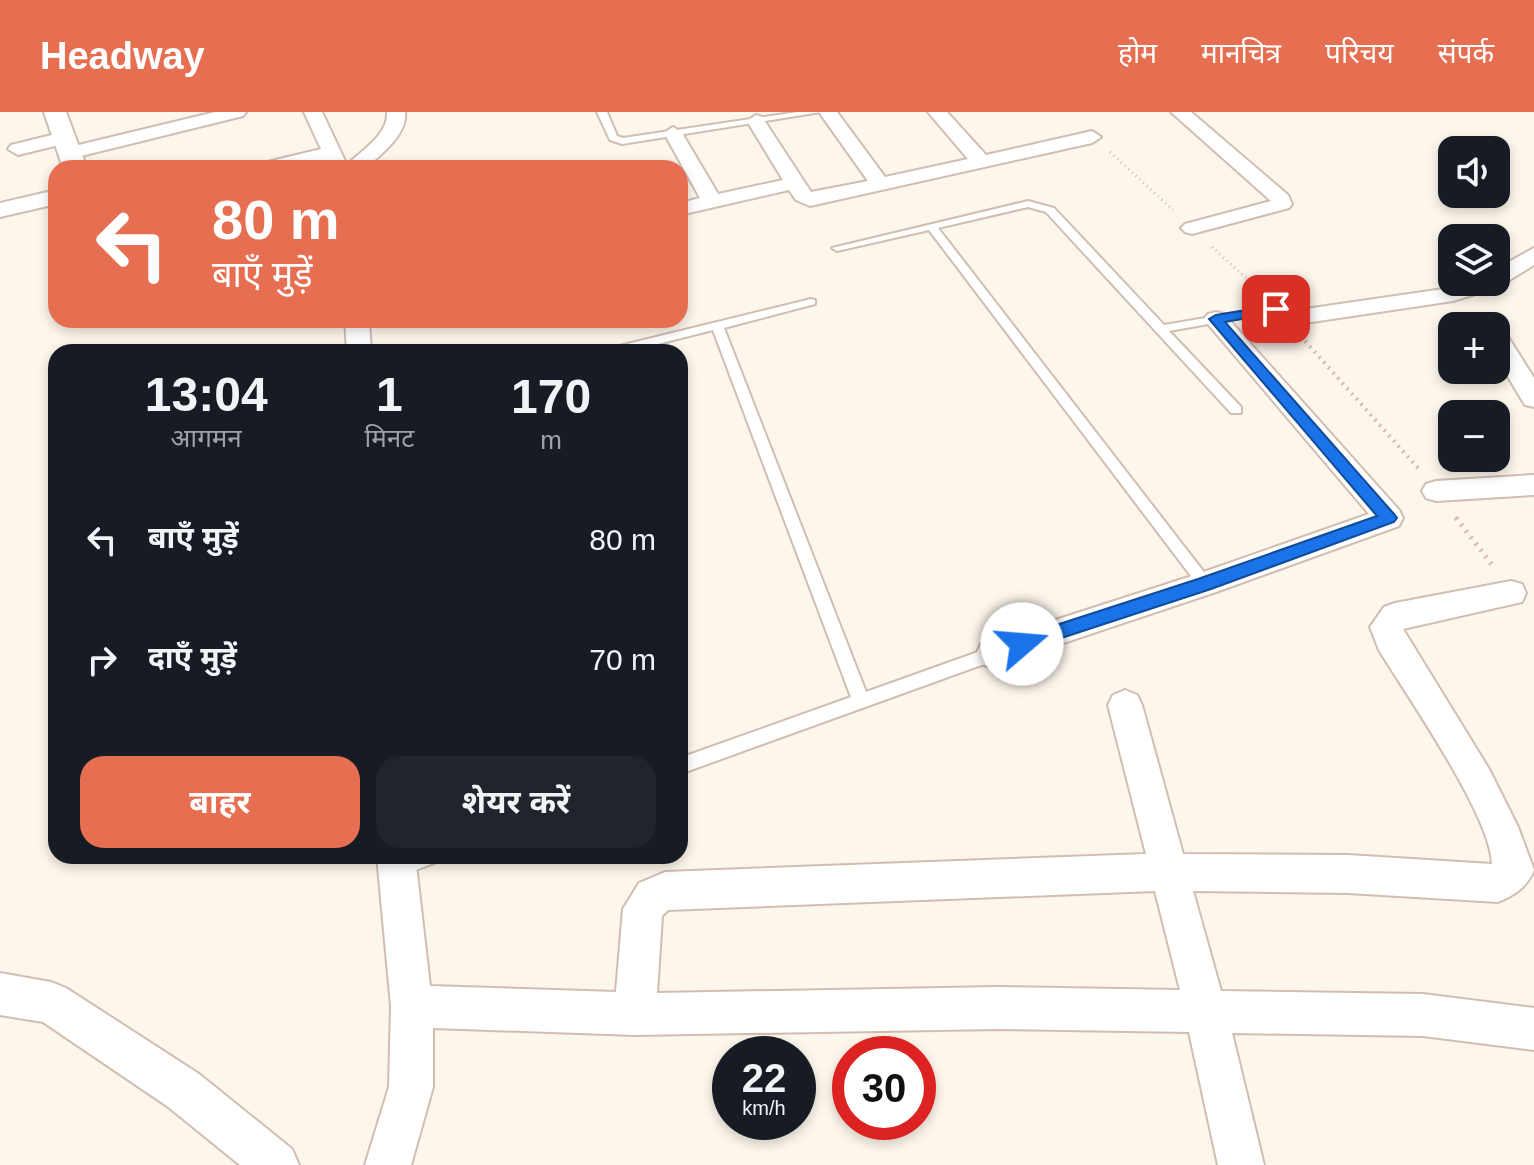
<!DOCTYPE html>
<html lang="hi">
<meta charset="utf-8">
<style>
:root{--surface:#171b24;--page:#20242c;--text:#f1f3f6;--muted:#9ea1a6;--accent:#e76f51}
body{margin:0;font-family:Arial,"Noto Sans Devanagari",sans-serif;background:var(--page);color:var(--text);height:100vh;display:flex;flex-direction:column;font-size:30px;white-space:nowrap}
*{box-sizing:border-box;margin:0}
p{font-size:26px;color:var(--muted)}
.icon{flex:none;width:44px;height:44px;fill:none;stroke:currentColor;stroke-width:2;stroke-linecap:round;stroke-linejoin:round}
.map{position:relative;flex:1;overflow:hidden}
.sheet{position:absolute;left:48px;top:232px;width:640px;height:520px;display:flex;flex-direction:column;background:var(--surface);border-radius:24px;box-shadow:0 4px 12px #0003}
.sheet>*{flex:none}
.hud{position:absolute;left:48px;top:48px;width:640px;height:168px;border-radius:24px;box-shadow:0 4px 12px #0003;background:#e76f51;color:#fff;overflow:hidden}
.tools{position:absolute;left:1438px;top:24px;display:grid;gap:16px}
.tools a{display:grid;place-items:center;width:72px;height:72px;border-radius:16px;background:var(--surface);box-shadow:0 4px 12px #0003;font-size:40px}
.speed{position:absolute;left:712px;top:924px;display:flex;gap:16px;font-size:40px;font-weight:700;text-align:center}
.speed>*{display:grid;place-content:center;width:104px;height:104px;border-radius:50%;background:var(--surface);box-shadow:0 4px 12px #0003;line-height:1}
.speed small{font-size:20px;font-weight:400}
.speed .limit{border:12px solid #d22;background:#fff;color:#111}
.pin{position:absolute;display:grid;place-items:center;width:68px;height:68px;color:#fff;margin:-34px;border-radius:16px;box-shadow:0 4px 12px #0006}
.me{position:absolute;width:88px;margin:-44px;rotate:72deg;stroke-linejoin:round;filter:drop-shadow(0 0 6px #0008)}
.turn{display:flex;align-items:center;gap:28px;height:168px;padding:0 32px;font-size:36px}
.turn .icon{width:104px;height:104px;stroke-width:2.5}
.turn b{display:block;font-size:56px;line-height:68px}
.eta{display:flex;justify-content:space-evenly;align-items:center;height:136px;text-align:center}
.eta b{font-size:48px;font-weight:700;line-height:56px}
.primary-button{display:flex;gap:16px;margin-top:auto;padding:16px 32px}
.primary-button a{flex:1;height:92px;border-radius:24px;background:var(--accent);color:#fff;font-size:32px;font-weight:700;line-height:92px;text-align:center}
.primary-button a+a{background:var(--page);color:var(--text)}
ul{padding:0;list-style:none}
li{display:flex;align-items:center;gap:24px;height:120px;padding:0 32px}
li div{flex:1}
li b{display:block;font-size:30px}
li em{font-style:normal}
header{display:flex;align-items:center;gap:48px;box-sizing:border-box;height:112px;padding:0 40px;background:var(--accent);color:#fff}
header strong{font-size:38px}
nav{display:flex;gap:44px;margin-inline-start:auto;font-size:28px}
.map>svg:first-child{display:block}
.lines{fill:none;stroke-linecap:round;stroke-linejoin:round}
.service-casing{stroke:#d1beb0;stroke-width:4}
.minor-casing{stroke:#d1beb0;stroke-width:4}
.tertiary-casing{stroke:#d1beb0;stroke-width:4}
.path-far2{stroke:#d9b8a5;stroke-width:3;stroke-dasharray:1 4;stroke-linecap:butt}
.path-far1{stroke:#d9b8a5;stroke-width:4;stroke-dasharray:2 5;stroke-linecap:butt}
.path{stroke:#d9b8a5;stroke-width:5;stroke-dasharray:2 6;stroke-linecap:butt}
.service{fill:#fff;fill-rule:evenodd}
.minor{fill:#fff;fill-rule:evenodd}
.tertiary{fill:#fff;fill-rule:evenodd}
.route{fill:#1a73e8;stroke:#114b97;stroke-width:2}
</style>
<header>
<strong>Headway</strong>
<nav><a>होम</a><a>मानचित्र</a><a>परिचय</a><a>संपर्क</a></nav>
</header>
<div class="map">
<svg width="1534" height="1053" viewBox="0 0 1534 1053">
<rect width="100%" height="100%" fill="#fdf6ec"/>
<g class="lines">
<g class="service-casing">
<path id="service" d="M597,0H607L617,24L623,26L798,0H821L622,32L610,28Z
M1028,89L1054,96L1164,213L1276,194L1282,197L1276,200L1169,219L1241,295V301H1231L1046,100L1028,95L938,116L1210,468L1213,472L1210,476H1200L929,118L837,139L832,136Z
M811,187L815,188V192L724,216L866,580L992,535L998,537L1000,542L998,547L680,662V646L851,585L713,218L626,240H605L607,237Z
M405,744H439L437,750L397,765L390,763L387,756L390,749Z"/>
</g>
<g class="minor-casing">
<path id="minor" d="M215,0H246L243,4L69,47L59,41L62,37Z
M304,0H322L347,53C361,39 389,22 387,0H405C408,22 381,42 366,56H329L325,48L291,56H256L259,52L321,37Z
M819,0H837L885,65L968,47L928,0H947L986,43L1092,19L1101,25L1092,31L810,94L796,88L789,78L680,103V91L700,86L664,21L673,15L682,21L718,82L783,68L747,9L756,3L762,5L811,80L868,69Z
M1171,0H1191L1288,83L1292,92L1289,96L1192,122L1185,120L1181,116L1185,112L1271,89Z
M64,20L73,26L71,30L18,43L8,37L11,33Z
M1534,136V153L1498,175L1453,189L1285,214L1277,212L1273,207L1277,202L1285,200L1450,176L1467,170H1496V157Z
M1216,200L1224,202L1399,398L1403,406L1399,414L1216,480L992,555L981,552L976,542L981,532L1195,463L1369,402L1208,212L1204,207L1208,202Z
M345,208H369L371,240H347Z
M1496,218L1505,220L1534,266V295L1525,293L1496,245Z
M1534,363V383L1436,389L1426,386L1422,379L1426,372L1436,369Z
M1511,469L1522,472L1526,481L1522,490L1403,517L1489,657L1518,715L1534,758C1527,775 1515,783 1498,790L1348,781L1193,779L1221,879L1423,882L1534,896V938L1423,924L1232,921L1264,1053H1218L1189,920L997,917L635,923L433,916V975L411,1053H365L389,975L391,894L377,744H415L430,874L616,880L623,797L639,771L665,760L1146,742L1108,593L1113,583L1125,578L1137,583L1142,593L1183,742L1348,743L1492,752C1491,704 1407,584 1379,538L1370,515L1384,495L1395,491ZM1155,779L1180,878L997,875L657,881L662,804L668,798Z
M0,861L51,870L66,876L199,962L292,1037L299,1053H240L167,994L43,910L0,903Z"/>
</g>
<g class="tertiary-casing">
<path id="tertiary" d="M44,0H66L87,56H63Z
M56,78V92L0,105V91Z"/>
</g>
<path class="path-far2" d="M1110,40L1173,98
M1212,135L1258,177"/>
<path class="path-far1" d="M1305,229L1418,356
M1456,405L1458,408"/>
<path class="path" d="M1456,406L1493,454"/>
<use href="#service" class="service"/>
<use href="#minor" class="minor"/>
<use href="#tertiary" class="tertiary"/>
</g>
<path class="route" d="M1276,193L1282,197L1280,200L1225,210L1394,402L1397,406L1394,410L1211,477L1022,539L1016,537L1013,532L1016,526L1198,467L1377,404L1209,207L1216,203Z"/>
</svg>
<div class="tools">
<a><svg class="icon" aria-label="sound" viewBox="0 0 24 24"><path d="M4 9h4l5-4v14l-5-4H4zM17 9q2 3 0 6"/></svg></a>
<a><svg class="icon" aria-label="layers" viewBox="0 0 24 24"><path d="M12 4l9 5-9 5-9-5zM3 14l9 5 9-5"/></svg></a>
<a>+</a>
<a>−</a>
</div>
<div class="speed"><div>22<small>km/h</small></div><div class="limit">30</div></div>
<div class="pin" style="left:1276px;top:197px;background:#d93025"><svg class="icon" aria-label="arrive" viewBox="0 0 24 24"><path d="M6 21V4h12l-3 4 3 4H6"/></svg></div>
<svg class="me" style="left:1022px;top:532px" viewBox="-20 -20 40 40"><circle r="19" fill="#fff"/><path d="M0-13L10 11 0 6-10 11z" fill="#1a73e8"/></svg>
<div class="hud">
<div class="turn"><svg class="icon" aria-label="left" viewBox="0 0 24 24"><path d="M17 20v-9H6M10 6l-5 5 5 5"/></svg><div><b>80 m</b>बाएँ मुड़ें</div></div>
</div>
<section class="sheet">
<div class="eta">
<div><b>13:04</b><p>आगमन</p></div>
<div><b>1</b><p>मिनट</p></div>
<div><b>170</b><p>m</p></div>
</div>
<ul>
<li><svg class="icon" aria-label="left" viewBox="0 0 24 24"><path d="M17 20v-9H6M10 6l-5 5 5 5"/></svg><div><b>बाएँ मुड़ें</b></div><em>80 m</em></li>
<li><svg class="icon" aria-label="right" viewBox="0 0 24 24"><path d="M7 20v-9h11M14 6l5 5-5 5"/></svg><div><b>दाएँ मुड़ें</b></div><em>70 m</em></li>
</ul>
<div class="primary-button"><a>बाहर</a><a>शेयर करें</a></div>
</section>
</div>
